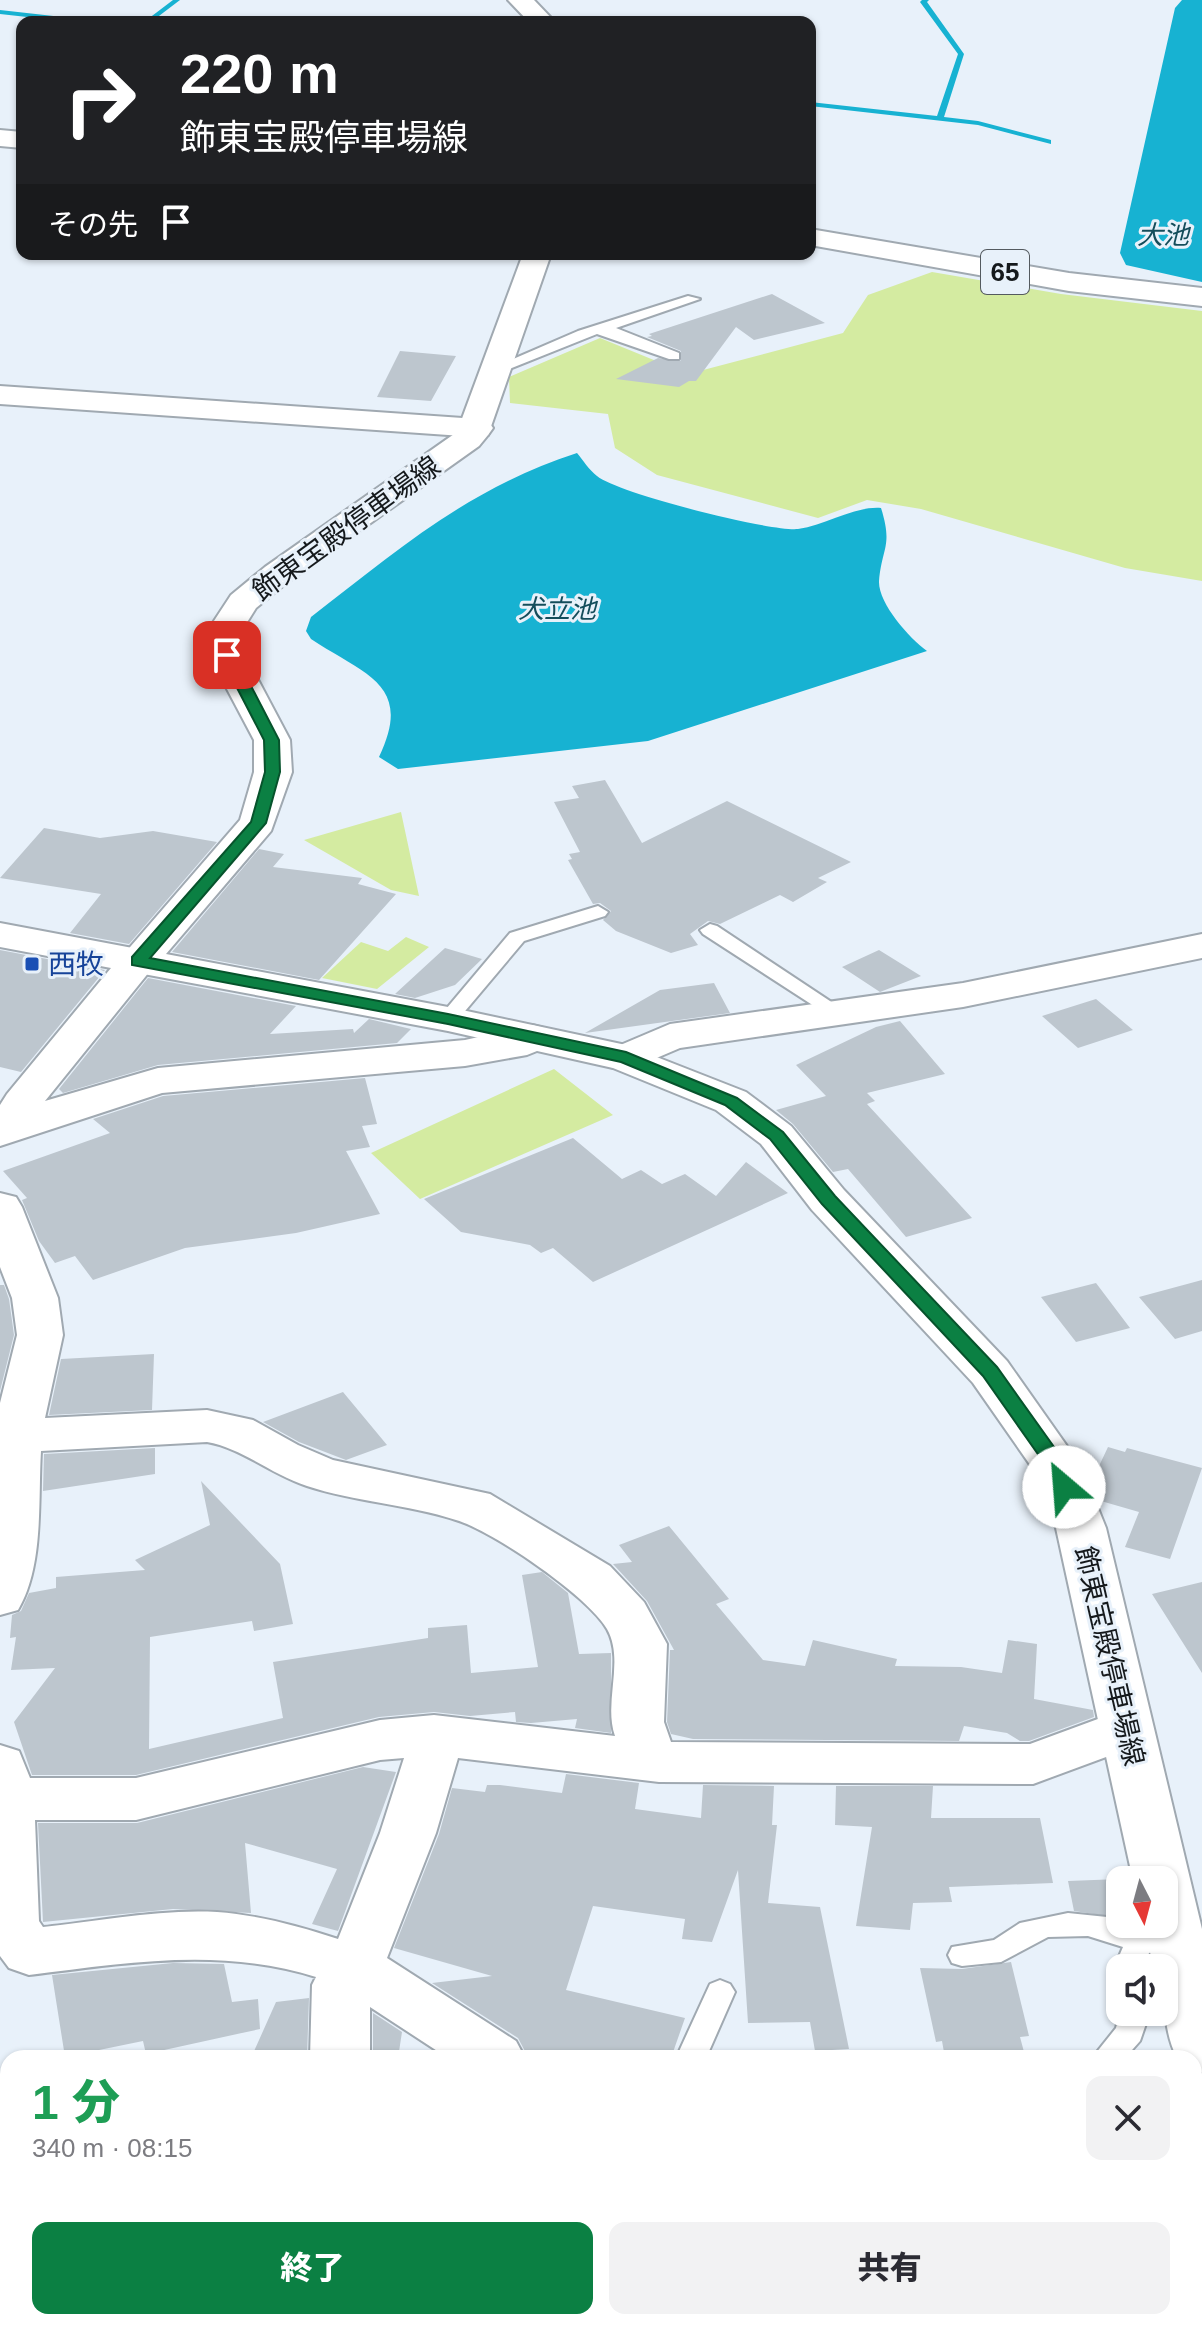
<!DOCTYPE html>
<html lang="ja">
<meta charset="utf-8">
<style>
:root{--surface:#fff;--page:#f2f2f3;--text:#2b2b33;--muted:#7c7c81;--accent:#0b8043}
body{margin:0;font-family:Arial,"Noto Sans JP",sans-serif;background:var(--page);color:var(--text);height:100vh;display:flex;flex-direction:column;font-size:30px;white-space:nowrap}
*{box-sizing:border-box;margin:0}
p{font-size:26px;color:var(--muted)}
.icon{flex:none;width:44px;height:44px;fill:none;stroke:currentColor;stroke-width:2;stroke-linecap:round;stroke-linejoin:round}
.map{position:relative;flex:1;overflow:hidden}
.side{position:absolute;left:0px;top:2050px;width:1202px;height:280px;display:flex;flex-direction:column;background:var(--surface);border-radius:24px 24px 0 0;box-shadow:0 2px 6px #0004}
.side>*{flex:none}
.hud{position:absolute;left:16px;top:16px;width:800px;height:244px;border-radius:16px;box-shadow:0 2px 6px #0004;background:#202124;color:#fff;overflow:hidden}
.needle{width:52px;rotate:174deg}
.controls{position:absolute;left:1106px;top:1866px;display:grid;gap:16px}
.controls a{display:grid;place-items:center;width:72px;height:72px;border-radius:16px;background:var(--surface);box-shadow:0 2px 6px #0004;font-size:40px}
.pin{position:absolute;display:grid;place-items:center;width:68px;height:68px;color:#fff;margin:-34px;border-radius:16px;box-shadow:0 4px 12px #0006}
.me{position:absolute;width:88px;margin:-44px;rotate:333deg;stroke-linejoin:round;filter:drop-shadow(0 0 6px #0008)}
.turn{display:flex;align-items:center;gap:28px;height:168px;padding:0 32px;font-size:36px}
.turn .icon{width:104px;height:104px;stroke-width:2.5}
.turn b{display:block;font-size:56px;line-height:68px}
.then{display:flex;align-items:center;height:76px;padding:0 32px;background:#0003;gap:16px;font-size:30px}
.round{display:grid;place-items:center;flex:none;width:84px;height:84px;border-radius:16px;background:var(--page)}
.head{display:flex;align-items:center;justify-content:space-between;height:136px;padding:0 32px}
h1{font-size:48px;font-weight:800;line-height:60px;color:#1e9e55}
.cta{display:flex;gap:16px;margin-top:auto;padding:16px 32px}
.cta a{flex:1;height:92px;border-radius:16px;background:var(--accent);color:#fff;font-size:32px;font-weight:800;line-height:92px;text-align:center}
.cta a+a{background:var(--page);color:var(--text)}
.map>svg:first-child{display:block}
.green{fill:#d4eba1}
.water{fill:#17b2d2}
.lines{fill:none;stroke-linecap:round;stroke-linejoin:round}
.stream{fill:#17b2d2;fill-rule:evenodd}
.building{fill:#bdc6ce}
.service-casing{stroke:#a0a9b1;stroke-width:4}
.minor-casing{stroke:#a0a9b1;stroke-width:4}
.secondary-casing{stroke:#a0a9b1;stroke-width:4}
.primary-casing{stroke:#a0a9b1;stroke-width:4}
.service{fill:#fff;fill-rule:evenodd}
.minor{fill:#fff;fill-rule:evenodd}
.secondary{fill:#fff;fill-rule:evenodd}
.primary{fill:#fff;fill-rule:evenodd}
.route{fill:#0b8043;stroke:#07532c;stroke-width:2}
.transit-dot{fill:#1a4fb4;stroke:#e8f1fa;stroke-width:3}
.labels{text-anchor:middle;stroke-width:6;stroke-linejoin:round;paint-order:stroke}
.far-water-label{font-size:26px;font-style:italic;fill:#144d5b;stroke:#e8f1fa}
.shield{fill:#e8f1fa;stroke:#545a5f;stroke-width:2}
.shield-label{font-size:26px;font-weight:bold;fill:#15191c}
.street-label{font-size:28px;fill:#15191c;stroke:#e8f1fa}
.transit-label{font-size:28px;fill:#164399;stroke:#e8f1fa;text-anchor:start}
</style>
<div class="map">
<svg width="1202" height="2330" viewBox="0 0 1202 2330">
<rect width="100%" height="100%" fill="#e8f1fa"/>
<path class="green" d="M932,272L1061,294L1202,311V581L1125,568L921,509L867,500L818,518L657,475L615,448L608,414L510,403L509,377L600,338L688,374L843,333L868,295Z
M401,812L419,896L391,890L304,840Z
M406,937L429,947L377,989L322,978L361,942L388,951Z
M554,1069L613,1115L420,1199L371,1153Z"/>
<path class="water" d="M1182,0H1202V282L1126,265L1120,253L1175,8Z
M577,453C583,460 589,470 597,476C617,493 770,532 798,529C826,525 854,506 881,508C893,546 882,547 879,581C878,603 909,638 927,651L648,741L398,769L379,757C414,684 365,675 311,639L306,631L311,617C399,549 469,488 577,453Z"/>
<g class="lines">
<path class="stream" d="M173,0H180L151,22H144Z
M922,0H929L927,2L964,54L944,117L978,121L1051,140V144L978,125L810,106V102L937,116L958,54L920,2Z
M0,10L89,20L92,22H72L0,14Z"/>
</g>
<path class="building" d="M772,294L825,323L754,340L736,327L696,381H689L679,387L616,379L658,358L681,361V351L647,337L652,336L649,334Z
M400,351L456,356L431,401L377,397Z
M605,780L642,843L727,801L851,862L818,878L827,882L793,902L780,895L720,924L708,921L690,934L698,945L671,953L616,931L603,920L611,911L600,903L593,904L568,860L572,859L569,854L580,852L554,802L579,798L572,786Z
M44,828L100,838L153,831L217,842L129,944L70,933L101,894L0,878Z
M259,849L284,854L273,867L362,878L358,884L396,894L319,980L172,952Z
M445,948L482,959L455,985L415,998L395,994Z
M0,950L105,970L21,1072L0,1067Z
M879,950L921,976L880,992L842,967Z
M148,978L296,1006L270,1034L353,1029L354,1033L369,1019L411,1029L397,1043L158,1065L63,1093L59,1089Z
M714,983L730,1013L585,1033L660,990Z
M1096,999L1133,1030L1078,1048L1042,1016Z
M900,1021L945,1074L867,1093L875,1101L867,1104L972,1218L906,1237L848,1169L833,1172L793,1124L776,1110L826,1096L796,1065L876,1027Z
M365,1078L377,1124L362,1126L370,1147L346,1151L380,1214L296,1233L185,1248L93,1280L75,1256L55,1263L39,1241L22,1200L27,1198L3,1171L110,1133L93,1119L163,1096Z
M573,1138L622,1179L641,1170L662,1184L685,1174L716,1196L746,1162L788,1193L593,1282L553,1248L541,1253L530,1245L461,1232L424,1199Z
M1202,1280V1331L1175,1339L1139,1297Z
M1096,1283L1130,1328L1076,1342L1041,1297Z
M0,1285H4L9,1299L14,1335L0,1391Z
M154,1354L152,1410L49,1415L61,1359Z
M343,1392L387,1445L346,1460L299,1442L263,1422Z
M1108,1447L1125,1452L1127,1448L1202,1468L1170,1559L1125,1547L1139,1512L1101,1501L1106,1492L1093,1488L1091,1483Z
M155,1448V1474L43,1491L44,1454Z
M201,1481L280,1564L293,1624L254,1631L252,1621L150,1637L149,1749L283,1718L273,1662L428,1638V1628L467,1625L471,1673L538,1667L522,1575L542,1572L568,1593L579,1654L611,1653V1733L575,1728L577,1719L531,1723L516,1722L515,1712L470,1716L434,1712L379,1717L136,1775H32L14,1722L55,1668L11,1670L16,1637L10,1638L12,1615L21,1611L29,1593L56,1588V1577L145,1570L135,1560L210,1525Z
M669,1526L729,1599L716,1604L763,1660L805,1666L813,1640L897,1659L895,1666L961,1667L1002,1673L1008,1640L1037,1644L1034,1699L1093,1710L1094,1717L1029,1741H1020L1007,1733L964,1726L959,1741L693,1739L671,1734L667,1722L670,1650H674L647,1601L613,1564L632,1562L619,1545Z
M1202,1582V1673L1152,1594Z
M363,1767L396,1772L338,1931L312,1924L337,1869L245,1843L251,1913L173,1909L43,1922L38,1823H137Z
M566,1774L639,1783L635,1809L701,1818L703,1785L774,1786L772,1825H777L768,1903L820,1907L849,2049L815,2051L810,2022L748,2023L738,1870L712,1942L682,1939L685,1919L593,1906L566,1990L685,2018L671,2058L527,2055L518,2038L432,1983L492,1976L394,1948L439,1834L452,1788L485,1792L487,1785H500L562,1793Z
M836,1786H933L931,1818H1040L1053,1883L949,1887L952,1902L913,1903L910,1930L856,1926L872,1827L835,1825Z
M1120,1879V1918L1074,1911L1068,1881Z
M1011,1962L1029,2036L1020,2037L1024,2052L945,2058L942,2041L936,2042L920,1968L962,1969Z
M173,1963L224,1964L232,2002L258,1999L260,2029L146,2054L143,2041L65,2057L52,1975Z
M309,1998L307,2058H251L276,2002Z
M373,2013L402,2032L398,2058H373Z"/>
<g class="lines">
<g class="service-casing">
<path id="service" d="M688,296L700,299L616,328L679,353V359H669L597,334L502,372L490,369L578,331Z
M598,906L608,912L605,916L524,941L455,1023H441L438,1019L441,1015L510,933Z
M710,924L717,926L848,1013L845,1017H831L703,934L700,930Z
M1068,1913L1107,1917L1142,1930L1164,1933L1168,1941L1164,1949L1149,1953L1144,1968H1120V1977L1114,1968L1123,1947L1088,1936L1048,1937L1001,1962L962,1966L952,1963L948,1955L952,1947L994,1940L1020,1923Z
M720,1980L730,1984L735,1992L706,2058H676L710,1984Z
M1120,2012H1150L1140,2041L1125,2058H1092L1116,2028Z"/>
</g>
<g class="minor-casing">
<path id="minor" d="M0,386L477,419L488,421L493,428L488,435L477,437L0,404Z
M0,923L138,949L152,952L158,961L45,1101L158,1068L465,1040L532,1025L547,1029L553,1038L547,1047L527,1055L465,1066L162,1093L0,1146V1105L7,1094L111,968L0,947Z
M1202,934V958L963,1007L680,1048L626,1071L611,1067L605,1058L611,1049L670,1024L963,983Z
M0,1193L16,1197L22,1207L58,1298L63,1335L45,1418L207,1410L253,1420L298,1445L333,1460L490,1494L610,1566L644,1602L667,1644L664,1722L671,1742L1030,1744L1125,1709L1144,1715L1152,1729L1144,1743L1033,1784L659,1782L458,1758L436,1833L387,1958L516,2041L525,2058H448L370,2007V2058H310L312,1985L316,1977C220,1947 127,1963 29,1975L9,1968L0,1956V1745L19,1751L30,1778H136L380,1720L434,1715L615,1736C603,1702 625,1661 607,1629C588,1596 493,1531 456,1520C407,1504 355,1502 307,1486C272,1475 242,1448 207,1442L41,1451C38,1501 44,1566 18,1610L0,1615V1403L17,1335L12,1298L0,1267ZM404,1758L380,1833L338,1939C299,1926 258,1915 217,1912C159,1909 101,1921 43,1927L39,1921L35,1820H136L380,1760Z
M0,2123H8V2175H0Z
M1202,2141V2193L1194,2194V2142Z
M826,2322H892L895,2330H830Z"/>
</g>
<g class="secondary-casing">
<path id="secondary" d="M508,0H534L555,22H529Z
M523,254H551L488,435L479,446L289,581L256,608L246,624L245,655L290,740L292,772L271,831L166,954L448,1007L626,1045L746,1092L791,1126L844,1190L1007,1361L1081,1466L1106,1528L1202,1929V2072L1194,2070V2058H1177C1163,2030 1164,1999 1164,1968H1154L1143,1924H1164V1880H1133L1056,1528L1033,1469L973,1383L812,1210L761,1144L716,1110L613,1068L448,1031L138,973L124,970L118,961L240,820L254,772V740L209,655L212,624L231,595L265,567L457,432Z"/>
</g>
<g class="primary-casing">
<path id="primary" d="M0,130L22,132V148L0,146Z
M810,229L1069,273L1202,288V306L1069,291L810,245Z"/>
</g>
<use href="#service" class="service"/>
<use href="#minor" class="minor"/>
<use href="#secondary" class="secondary"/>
<use href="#primary" class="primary"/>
</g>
<path class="route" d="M222,652L235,655L279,740L280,772L266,823L150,958L448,1014L626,1052L737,1098L783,1132L835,1196L997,1367L1064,1461L1075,1487L1072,1492H1057L1047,1467L983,1376L822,1204L770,1139L725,1105L621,1062L448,1024L132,965V957L251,822L265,772L264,740L220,655Z"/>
<rect class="transit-dot" x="24" y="956" width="16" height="16" rx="4"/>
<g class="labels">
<g class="far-water-label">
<text x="1163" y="244">大池</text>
<text x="557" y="618">犬立池</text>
</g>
<rect class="shield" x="981" y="250" width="48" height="44" rx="6"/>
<g class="shield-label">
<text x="1005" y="281">65</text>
</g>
<g class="street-label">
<text transform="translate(346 528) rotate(-36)" y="10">飾東宝殿停車場線</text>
<text transform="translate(1110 1656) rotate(77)" y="10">飾東宝殿停車場線</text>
</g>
<g class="transit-label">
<text x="48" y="974">西牧</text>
</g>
</g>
</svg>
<div class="controls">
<a><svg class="needle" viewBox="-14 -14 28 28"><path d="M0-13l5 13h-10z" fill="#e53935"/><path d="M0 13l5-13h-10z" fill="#7c7c81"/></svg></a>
<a><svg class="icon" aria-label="sound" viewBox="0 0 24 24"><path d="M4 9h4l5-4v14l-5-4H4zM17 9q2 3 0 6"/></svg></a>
</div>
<div class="pin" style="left:227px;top:655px;background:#d93025"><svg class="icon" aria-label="arrive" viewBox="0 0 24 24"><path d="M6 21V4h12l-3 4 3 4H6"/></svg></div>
<svg class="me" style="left:1064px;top:1487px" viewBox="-20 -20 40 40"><circle r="19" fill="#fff"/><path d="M0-13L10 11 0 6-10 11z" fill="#0b8043"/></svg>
<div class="hud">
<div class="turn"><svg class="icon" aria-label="right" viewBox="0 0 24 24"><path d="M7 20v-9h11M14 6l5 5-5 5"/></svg><div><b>220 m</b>飾東宝殿停車場線</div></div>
<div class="then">その先<svg class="icon" aria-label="arrive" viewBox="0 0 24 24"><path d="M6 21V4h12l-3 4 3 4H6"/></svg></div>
</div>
<section class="side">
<div class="head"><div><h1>1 分</h1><p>340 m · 08:15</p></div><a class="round"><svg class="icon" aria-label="close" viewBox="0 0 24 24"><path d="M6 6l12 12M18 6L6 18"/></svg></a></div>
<div class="cta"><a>終了</a><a>共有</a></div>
</section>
</div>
